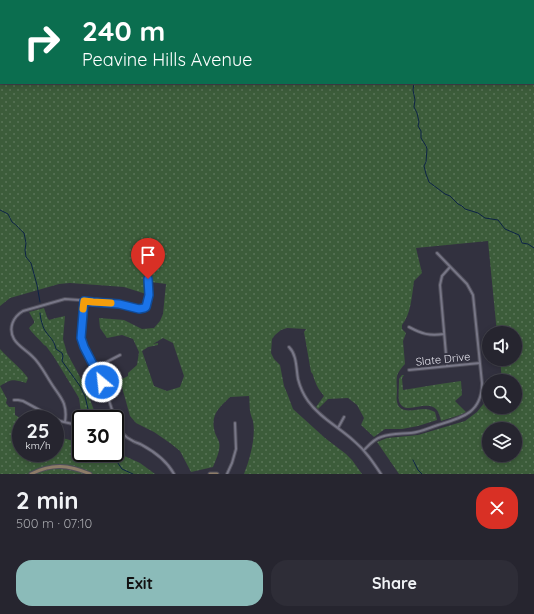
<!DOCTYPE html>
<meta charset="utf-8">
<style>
:root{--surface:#26252f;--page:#2e2d37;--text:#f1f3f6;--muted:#a4a5aa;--line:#42424b;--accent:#8bbbb9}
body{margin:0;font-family:Quicksand,sans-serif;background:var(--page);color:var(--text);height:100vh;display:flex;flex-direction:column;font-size:15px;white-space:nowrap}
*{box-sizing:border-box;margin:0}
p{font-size:13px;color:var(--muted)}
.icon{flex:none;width:22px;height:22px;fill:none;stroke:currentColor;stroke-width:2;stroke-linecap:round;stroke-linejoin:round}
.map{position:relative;height:474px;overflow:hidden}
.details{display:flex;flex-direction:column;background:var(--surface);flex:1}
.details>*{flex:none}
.banner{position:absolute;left:0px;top:0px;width:534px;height:84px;box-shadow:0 2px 6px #0003,0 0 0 1px var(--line);background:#0b6e4f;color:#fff;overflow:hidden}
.fabs{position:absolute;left:482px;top:326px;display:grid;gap:8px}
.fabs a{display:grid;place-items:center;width:40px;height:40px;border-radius:50%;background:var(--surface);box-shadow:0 2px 6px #0003,0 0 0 1px var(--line);font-size:20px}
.speed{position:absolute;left:12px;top:410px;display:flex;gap:8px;font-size:20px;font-weight:700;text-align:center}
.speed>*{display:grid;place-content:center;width:52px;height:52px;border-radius:50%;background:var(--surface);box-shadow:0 2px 6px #0003,0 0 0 1px var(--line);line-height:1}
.speed small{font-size:10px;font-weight:400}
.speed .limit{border:2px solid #111;border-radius:6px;background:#fff;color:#111}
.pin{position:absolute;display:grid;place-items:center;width:34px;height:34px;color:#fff;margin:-41px -17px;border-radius:50% 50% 50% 0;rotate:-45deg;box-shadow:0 0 4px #0007}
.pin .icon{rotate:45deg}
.me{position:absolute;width:44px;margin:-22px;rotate:332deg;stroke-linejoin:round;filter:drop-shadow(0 0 3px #0008)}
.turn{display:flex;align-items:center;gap:14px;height:84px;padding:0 16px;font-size:18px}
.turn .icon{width:52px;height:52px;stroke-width:2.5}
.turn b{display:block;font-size:28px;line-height:34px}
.round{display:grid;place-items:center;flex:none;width:42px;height:42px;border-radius:16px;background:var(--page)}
.overview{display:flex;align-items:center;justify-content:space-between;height:68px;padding:0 16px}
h1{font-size:24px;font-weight:700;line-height:30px}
.button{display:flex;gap:8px;margin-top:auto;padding:8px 16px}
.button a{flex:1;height:46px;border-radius:16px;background:var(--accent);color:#111;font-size:16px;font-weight:700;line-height:46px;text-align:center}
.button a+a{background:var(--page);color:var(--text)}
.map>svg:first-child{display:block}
.grass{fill:url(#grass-dots);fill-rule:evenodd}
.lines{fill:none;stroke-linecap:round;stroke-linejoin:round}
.stream{stroke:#0d2346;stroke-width:1}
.street-casing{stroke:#4f4e5a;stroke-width:4}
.secondary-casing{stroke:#4f4e5a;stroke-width:5}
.street{stroke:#777686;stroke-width:2}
.secondary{stroke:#8d7c68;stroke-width:3}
.route-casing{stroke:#114b97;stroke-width:10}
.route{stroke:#1a73e8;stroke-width:7}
.slow{stroke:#f59e0b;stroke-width:7}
.labels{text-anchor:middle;stroke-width:4;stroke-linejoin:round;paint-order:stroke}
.street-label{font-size:11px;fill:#e5e4ed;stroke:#32313f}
</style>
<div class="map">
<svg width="534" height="474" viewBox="0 0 534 474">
<defs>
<pattern id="grass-dots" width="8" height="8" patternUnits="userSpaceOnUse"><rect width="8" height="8" fill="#3c5c3a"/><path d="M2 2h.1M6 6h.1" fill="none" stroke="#587357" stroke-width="1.8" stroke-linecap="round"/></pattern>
</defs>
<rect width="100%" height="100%" fill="#32313f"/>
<path class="grass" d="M0,0H534V474H399L377,442L387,438L418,435L465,421L477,412L485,402L484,394H489V407H515V381H502L500,359H515V333H497L488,241L416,248L422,273L414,281C412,295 411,314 402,325V329L406,333L403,341L405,364C396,374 396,376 397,390C397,394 396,398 397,402C400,415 415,409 424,409C428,409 431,410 435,412L437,420L418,426L402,429H385L374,437L361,425L364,418L357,405L348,398L328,399L318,409L316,407L324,396C320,391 317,387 315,381C313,377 314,375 311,372L304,332L306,329L287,328L281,330L275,335L272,339L271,353L274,359L280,365L284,386L287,393L293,409L325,438L346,454L352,460L362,474H244C250,459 256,437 253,421C252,417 252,419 251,415C249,409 250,402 249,396L230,397C218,409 210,415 215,433C216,436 218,439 219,442C221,449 216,460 213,467L191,472L180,451L170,443L154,432L136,423L130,416L120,380L128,376V373L137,365L139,352L133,339L122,335L107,338L100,328L99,318L124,320L142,329L154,328L160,321L163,314L166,284L151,282L152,278L145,279L146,294L124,287L70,283L59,284L10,298L0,306ZM1,1H533V83H1ZM163,338L173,343L184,376L180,387L167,391L154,386L142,351L148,347L158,345V343L153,344ZM489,429H515V455H489Z
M44,308L47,317L49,320L56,318L65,316L63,339L67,353L86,388L97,419H82L79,398L54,357L46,346L44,345C40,340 31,332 29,328L34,323V321L29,312Z
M0,349C9,359 20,367 28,378L26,383C12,379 12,379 0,386L7,399L6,403L9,407H15V415L22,419H21V453H55V436L81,443V453H115V449L120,454L140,463L155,474H0Z
M402,375H404L402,378L403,390L440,384L461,381L462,395L455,401L466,412L460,415L441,421C440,417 439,412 436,409C426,399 404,417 399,401C398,395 399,388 399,382V379Z"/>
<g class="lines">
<path class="stream" d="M361,0V1
M414,83L413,90L415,100L414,107L417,113L419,122L418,126L421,131V138L426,146L427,149L426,162L424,166L426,174L429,182L445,194L450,196L458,204L462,206L465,209L478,213L485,218L498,220L505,229L519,235L522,243L528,244L534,248
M0,210L8,214L12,222C17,225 20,230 24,233L26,243L25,250L26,257L31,263L37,285L40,302
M40,313C40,317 43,329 46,332C51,339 54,340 56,349L62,353L63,356L62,361L80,386L85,396L88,409L94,419
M111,453L122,469L133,474
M413,460L418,470L422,474"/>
<g class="street-casing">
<path id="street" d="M84,301L81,338L83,345L104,385L115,419
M409,327C422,334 429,336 444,334
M289,347C297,355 296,368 298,379C300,387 303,394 308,401C320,418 339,427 354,441C365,450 373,462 381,474
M447,366L440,285L442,276L450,267
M95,368L120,355
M409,370L480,363
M14,400H18L23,401L60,421L81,426
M115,420C118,429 124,437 133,441C136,443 139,443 142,445C155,452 167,461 174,474
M65,422C66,416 66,410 64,404C62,398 57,392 53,386C46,376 41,364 32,356C26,350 18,346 14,339C8,328 13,317 23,311L65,299L79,300L93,302L119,304L142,309L146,307L149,293L148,279
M338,428L344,417
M115,434L121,432
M364,450C369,445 374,439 381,437C391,433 401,434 411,433C421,432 429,428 438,425C462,418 482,413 482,383L473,295L467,284L437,253
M227,474L232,463L236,449L235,423"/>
</g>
<g class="secondary-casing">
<path id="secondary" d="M31,474C52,463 69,465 90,474
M210,474H217"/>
</g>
<use href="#street" class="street"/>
<use href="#secondary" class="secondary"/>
</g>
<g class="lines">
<g class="route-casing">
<path id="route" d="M102,382L84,347L81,338L84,301L93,302L119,304L139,309L144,308L146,307L149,295L148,279"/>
</g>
<use href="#route" class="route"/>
<path class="slow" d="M83,309L84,301L93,302L111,303"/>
</g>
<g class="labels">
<g class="street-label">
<text transform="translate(443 359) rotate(-6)" y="4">Slate Drive</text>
</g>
</g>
</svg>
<div class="fabs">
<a><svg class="icon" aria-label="sound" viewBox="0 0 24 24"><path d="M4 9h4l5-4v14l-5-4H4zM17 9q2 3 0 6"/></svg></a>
<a><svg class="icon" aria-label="search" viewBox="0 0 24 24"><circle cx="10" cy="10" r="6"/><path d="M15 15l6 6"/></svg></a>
<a><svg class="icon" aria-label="layers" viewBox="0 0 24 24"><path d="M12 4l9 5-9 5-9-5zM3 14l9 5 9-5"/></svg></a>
</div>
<div class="speed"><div>25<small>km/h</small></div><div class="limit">30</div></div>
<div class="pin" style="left:148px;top:279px;background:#d93025"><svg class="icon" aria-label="arrive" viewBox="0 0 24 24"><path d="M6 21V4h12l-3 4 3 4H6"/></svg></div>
<svg class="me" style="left:102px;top:382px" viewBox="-20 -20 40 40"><circle r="17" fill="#1a73e8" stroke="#fff" stroke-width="3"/><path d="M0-11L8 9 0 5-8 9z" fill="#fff"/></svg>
<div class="banner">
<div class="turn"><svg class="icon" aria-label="right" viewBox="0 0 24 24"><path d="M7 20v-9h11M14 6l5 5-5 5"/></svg><div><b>240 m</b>Peavine Hills Avenue</div></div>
</div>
</div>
<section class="details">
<div class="overview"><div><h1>2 min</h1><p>500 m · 07:10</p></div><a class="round" style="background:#d93025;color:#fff"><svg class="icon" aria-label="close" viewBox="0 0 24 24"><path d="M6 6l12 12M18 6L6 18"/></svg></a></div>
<div class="button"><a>Exit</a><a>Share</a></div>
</section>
